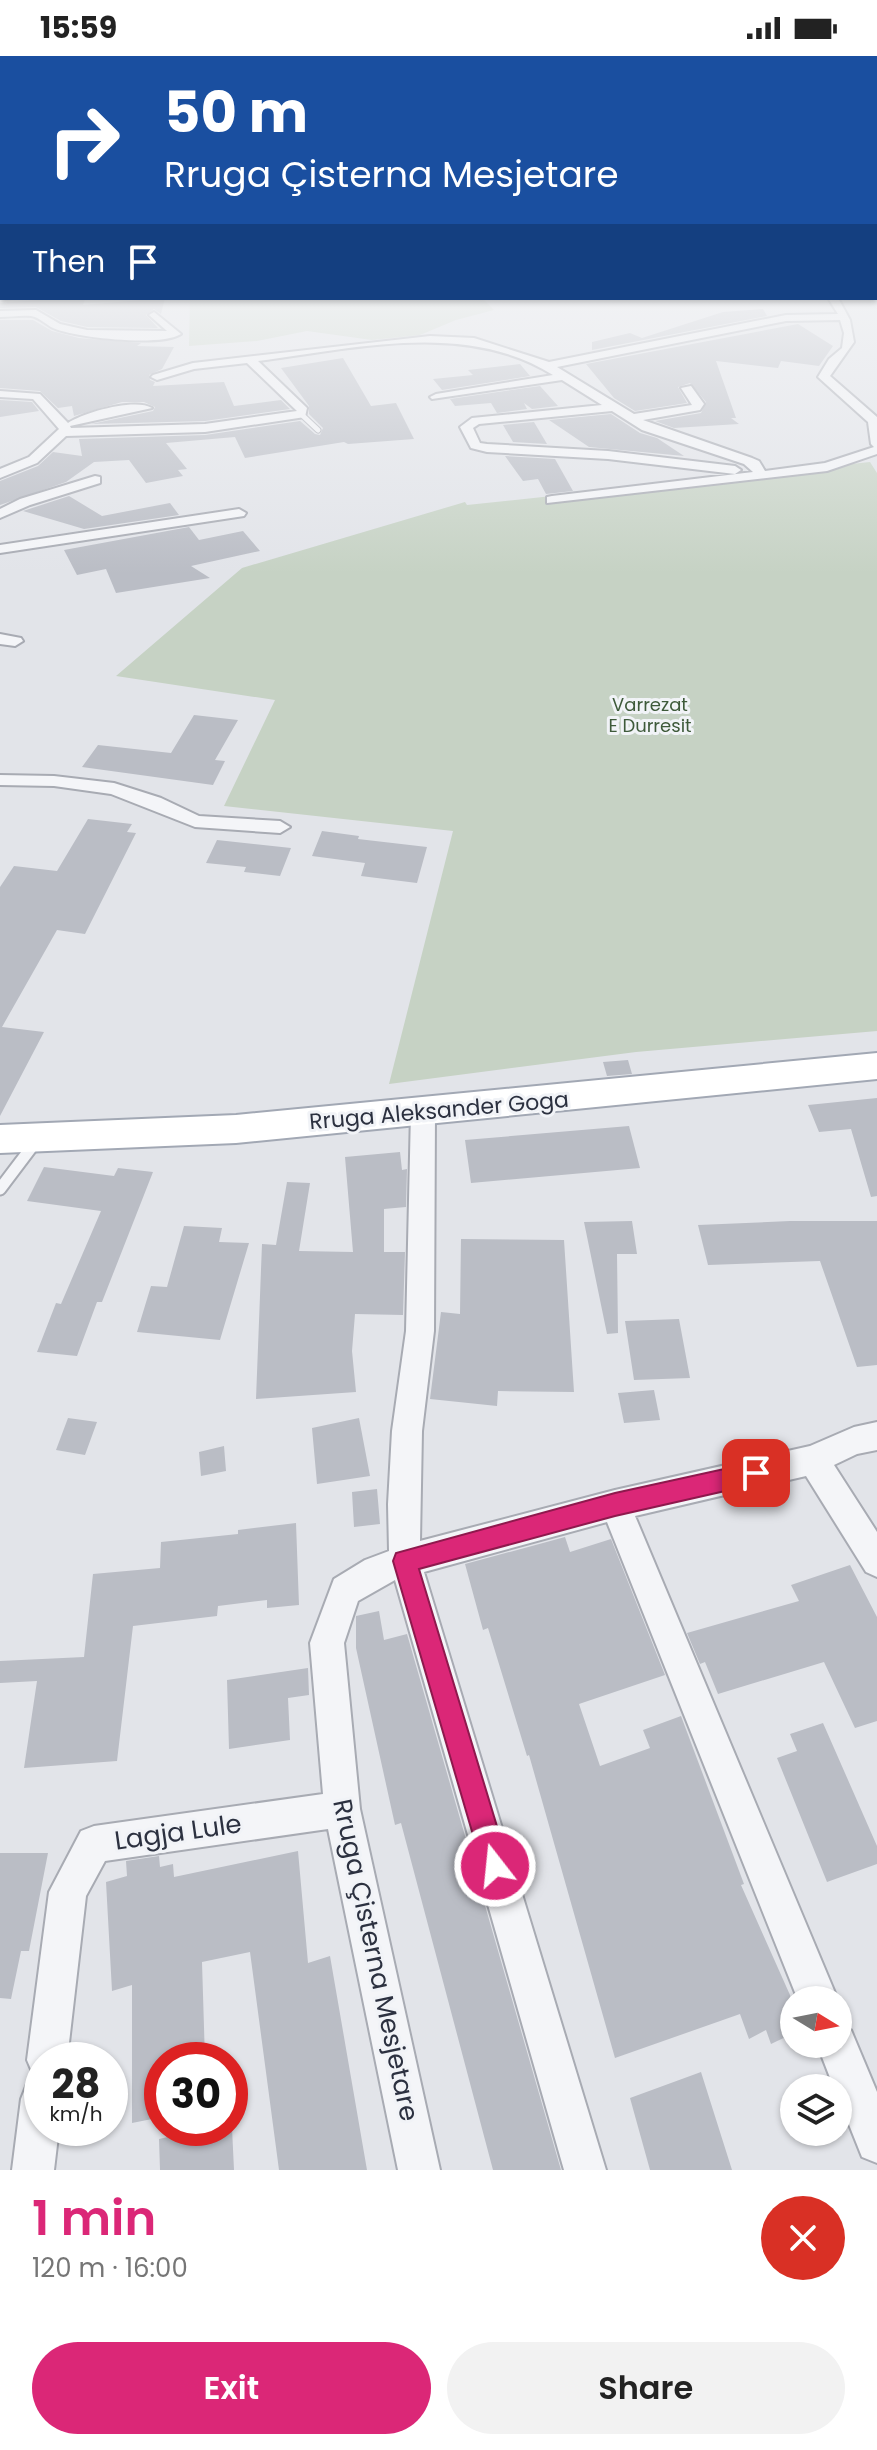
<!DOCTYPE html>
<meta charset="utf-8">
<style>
:root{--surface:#fff;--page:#f2f2f2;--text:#222;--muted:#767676;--accent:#db2777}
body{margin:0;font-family:Poppins,sans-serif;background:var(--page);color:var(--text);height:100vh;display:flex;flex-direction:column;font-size:30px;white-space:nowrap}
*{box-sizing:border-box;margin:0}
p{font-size:26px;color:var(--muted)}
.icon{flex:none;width:44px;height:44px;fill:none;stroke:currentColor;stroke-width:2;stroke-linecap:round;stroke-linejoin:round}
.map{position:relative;height:2114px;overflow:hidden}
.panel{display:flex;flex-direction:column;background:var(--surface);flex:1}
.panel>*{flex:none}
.guide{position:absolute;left:0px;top:0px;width:878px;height:244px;box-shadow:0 2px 6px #0004;background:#1a4fa0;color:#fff;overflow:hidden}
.needle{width:52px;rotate:100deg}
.tools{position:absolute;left:780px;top:1930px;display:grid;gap:16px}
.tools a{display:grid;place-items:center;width:72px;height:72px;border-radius:50%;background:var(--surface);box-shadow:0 2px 6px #0004;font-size:40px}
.speed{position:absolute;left:24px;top:1986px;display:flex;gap:16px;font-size:40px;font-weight:700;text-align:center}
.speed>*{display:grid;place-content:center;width:104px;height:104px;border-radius:50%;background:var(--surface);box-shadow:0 2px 6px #0004;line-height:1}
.speed small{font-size:20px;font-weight:400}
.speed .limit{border:12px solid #d22;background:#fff;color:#111}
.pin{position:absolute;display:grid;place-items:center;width:68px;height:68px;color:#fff;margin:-34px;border-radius:16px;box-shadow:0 4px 12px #0006}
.me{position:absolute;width:88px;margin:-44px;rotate:344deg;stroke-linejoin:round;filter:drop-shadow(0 0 6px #0008)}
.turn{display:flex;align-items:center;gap:28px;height:168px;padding:0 32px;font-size:36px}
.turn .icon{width:104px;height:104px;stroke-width:2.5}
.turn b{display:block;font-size:56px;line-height:68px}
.then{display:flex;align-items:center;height:76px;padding:0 32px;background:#0003;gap:16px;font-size:30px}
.round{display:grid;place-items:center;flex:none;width:84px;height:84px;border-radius:42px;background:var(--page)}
.head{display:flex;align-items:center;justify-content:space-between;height:136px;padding:0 32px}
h1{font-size:48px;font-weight:600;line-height:60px;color:var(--accent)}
.cta{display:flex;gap:16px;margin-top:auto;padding:16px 32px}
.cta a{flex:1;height:92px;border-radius:48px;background:var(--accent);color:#fff;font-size:32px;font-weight:600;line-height:92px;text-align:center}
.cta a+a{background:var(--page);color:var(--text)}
.status{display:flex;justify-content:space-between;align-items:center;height:56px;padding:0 40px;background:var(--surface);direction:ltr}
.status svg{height:22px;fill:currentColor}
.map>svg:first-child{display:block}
.green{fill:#c6d2c4}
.building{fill:#babdc5}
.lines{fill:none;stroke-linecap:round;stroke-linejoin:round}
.service-far1-casing{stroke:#a8abb3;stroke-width:7}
.service-casing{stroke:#a8abb3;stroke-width:15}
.minor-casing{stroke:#a8abb3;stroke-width:4}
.primary-casing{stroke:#a2a8b4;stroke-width:4}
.service-far1{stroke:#f4f5f8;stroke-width:5}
.service{stroke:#f4f5f8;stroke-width:11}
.minor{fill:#f4f5f8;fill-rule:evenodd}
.primary{fill:#fff;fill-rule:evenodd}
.route{fill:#db2777;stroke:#8e194d;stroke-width:2}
.labels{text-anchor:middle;stroke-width:6;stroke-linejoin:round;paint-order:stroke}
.far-park-label{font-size:18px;fill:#3e5a3a;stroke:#f1f3f7}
.street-label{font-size:22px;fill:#2c3140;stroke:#f1f3f7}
.near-street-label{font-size:26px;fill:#2c3140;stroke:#f1f3f7}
</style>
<div class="status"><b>15:59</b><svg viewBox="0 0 49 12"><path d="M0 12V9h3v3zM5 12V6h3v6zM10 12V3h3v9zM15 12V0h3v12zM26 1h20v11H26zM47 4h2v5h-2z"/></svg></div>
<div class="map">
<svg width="877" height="2114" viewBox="0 0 877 2114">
<rect width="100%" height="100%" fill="#e2e4e9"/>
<path class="green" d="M190,242H482L494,254L456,264L420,279L372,284L307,275L257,285L189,290Z
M870,406L877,417V975L636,996L389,1028L453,775L224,750L275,644L116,620L242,512L465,446L467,449Z"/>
<path class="building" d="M165,242L161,258L154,253L146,259L158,272L87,271L61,265L36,251L0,252V247L51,243H85L83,249Z
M763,253L767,260L592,294V286L630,277L642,282L723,256Z
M0,264H33L52,275L79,282L141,287L137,290L174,291L162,313L149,319L150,324L155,326L153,330L224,326L234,350L281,344L290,353L205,365L91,368L153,355L155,351L144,346H122L74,360L72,350L58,352L40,335L0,332Z
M798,268L833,290L819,310L781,305L778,312L716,305L736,362H731L739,368L674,372L655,365L701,357L706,346L690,327L678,331L687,347L635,355L614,342L586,308Z
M343,302L371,350L396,347L414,383L348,388L344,386L245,402L235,381L166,387L187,413L178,414L183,420L146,427L129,404L94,406L66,426L0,449V425L38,410L53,396L82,400L79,383L205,379L300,365L315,378L320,379L323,372L309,358V350L281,312Z
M520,308L530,320L442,334L433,323L473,319L468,314Z
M540,330L558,350L532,353L524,347L527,353L497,357L491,347L455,350L450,343Z
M0,344L32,346L39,355L0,361Z
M611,358L640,377L657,382L684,400L589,391L549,364Z
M534,366L547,388L513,386L503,369Z
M505,400L555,403L573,435L546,438L538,423L523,425Z
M69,440L102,460L170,447L179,459L84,473L23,455Z
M189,471L199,484L243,475L260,495L191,510L210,522L116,537L106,513L77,519L64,494Z
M194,659L238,664L215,704L225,705L213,729L82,711L98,689L171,697Z
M88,763L132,768L127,776L136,777L85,878L57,874L2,971L44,976L0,1060V831L14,810L57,815Z
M322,775L359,780L358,783L427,791L417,827L361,820L365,807L312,800Z
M217,784L291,792L280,820L244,816L246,811L206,807Z
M628,1004L632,1018L607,1020L603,1006Z
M877,1042V1140L871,1141L851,1073L819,1076L808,1049Z
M629,1070L640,1112L471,1127L465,1084Z
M400,1096L402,1114L407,1113L406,1151L384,1153V1196H405L403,1259L355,1258L352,1295L356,1336L256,1343L262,1188L276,1189L287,1126L310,1127L299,1195L353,1196L345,1101Z
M44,1111L114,1120L118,1112L153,1116L102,1246H97L77,1300L37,1296L56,1247L61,1248L101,1155L27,1145Z
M632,1165L637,1198H617L618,1277L607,1278L584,1166Z
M790,1165H877V1309L857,1311L820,1205L708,1209L698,1169Z
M184,1170L222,1172L219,1186L249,1187L220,1284L137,1276L151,1230L167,1231Z
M461,1183L564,1184L574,1336L498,1335L497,1350L430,1343L441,1256L460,1258Z
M679,1263L690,1322L634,1324L625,1265Z
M654,1334L660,1364L624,1367L618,1337Z
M68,1362L97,1366L85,1399L56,1394Z
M359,1362L370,1420L317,1428L312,1372Z
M224,1390L226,1415L201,1420L199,1396Z
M377,1433L380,1468L354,1471L352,1436Z
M296,1467L299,1549L267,1552V1544L218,1550L217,1560L133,1570L117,1705L24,1712L37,1625L0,1627V1605L84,1601L93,1518L160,1512L161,1486L238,1478V1474Z
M565,1481L570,1496L611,1483L665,1619L579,1648L600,1710L650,1692L643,1674L681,1660L744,1828L741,1829L794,1948V1977L771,1988L766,1974L749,1983L740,1958L615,2002L529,1699L527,1700L488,1572L483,1574L465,1508Z
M850,1509L877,1561V1665L855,1672L824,1606L718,1638L705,1606L700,1608L687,1577L799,1545L791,1529Z
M379,1555L384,1584L407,1578L561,2114H493L401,1767L395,1769L356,1592V1560Z
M308,1612L309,1639L288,1642L290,1684L229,1693L227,1624Z
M823,1667L877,1790V1808L827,1826L777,1702L797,1695L790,1678Z
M298,1795L308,1907L330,1900L367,2114H279L250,1896L202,1906L205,2004H162V2061L132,2067V1929L112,1935L106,1826L127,1820L126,1805L159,1800L160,1811L173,1808L174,1821Z
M0,1797H48L29,1895H21L11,1943L0,1942Z
M701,2016L732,2114H650L630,2042Z
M207,2072H232L234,2114H160L159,2083Z"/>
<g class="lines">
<g class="service-far1-casing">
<path id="service-far1" d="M301,358L318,374"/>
</g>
<g class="service-casing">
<path id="service" d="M0,1133L37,1084"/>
</g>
<g class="minor-casing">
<path id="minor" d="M828,242H838L850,264L854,286L830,320L877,361V398L827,415L547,447V441L552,440L753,416L744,408L642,374L612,355L479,368L473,372L480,387L487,388L608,395L735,410L741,414L735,418L608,403L487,396L471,392L460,371L472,362L602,349L562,324L432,343L430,341L436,338L553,319C466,264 353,293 258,305L307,352L305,361L205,376L66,380L37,407L0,422V413L29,401L59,373L33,343L0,341V335L40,338L68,367C85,356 135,342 152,352L70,370L71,372L205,368L297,355L247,307L194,313L157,324L151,321L153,319L193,307L430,280L474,282L549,306L786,259L838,258ZM840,264L844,277L842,292L829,303L818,321L868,366L871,388L874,391L825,407L765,415L759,405L752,402L643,364L700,354L704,348L691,330L681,332L692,349L634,358L557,311L786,265Z
M36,254L60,268L87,274L167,275L149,259L154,256L181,278C161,291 76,282 53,272C45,268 39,261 31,260C21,259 10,261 0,261V255Z
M95,420L100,421V427L30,449L0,462V453L20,443Z
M239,453L246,457L244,460L0,497V489Z
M0,578L21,582L23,585L15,590L0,588Z
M0,719L54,720L114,727L161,742L199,760L280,765L290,771L280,777L195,771L111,738L54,730L0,729Z
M423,1047L431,1050L435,1056L434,1275L422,1375L420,1485L615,1434L810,1390L854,1371L877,1366V1394L857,1398L834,1409L877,1476V1521L866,1516L806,1420L635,1460L838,1944H798L607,1466L424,1516L606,2114H564L395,1524L358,1545L344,1587L360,1753L440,2114H398L328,1773L105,1805L86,1840L67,2004H42V2022L33,2018L27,2004L49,1836L81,1775L94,1770L323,1738L310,1587L334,1523L365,1504L389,1495L388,1448L392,1375L406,1275L411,1056L415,1050Z
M838,1968L851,1974L877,2036V2107L862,2101L838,2041V2032H834L817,1988H838Z
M42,2022V2072H59L54,2114H12L21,2043L27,2028Z"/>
</g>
<g class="primary-casing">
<path id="primary" d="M877,997V1023L236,1087L0,1097V1069L236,1059Z"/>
</g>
<use href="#service-far1" class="service-far1"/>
<use href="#service" class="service"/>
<use href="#minor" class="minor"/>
<use href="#primary" class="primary"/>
</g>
<linearGradient id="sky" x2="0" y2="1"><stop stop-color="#8bb2da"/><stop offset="0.43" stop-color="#f2f3f5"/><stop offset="1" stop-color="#f2f3f5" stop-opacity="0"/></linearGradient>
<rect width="877" height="518" fill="url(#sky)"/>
<path class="route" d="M756,1406L765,1409L768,1417L765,1425L756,1428L615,1460L419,1513L509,1810L505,1820L495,1824L485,1820L393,1505L396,1497L615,1437Z"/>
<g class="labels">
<g class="far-park-label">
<text x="650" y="655">Varrezat<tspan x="650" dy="21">E Durresit</tspan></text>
</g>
<g class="street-label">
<text transform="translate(439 1054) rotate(-5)" y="8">Rruga Aleksander Goga</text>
</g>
<g class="near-street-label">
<text transform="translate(178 1776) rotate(-8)" y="9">Lagja Lule</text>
<text transform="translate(376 1904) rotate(78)" y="9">Rruga Çisterna Mesjetare</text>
</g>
</g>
</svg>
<div class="tools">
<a><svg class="needle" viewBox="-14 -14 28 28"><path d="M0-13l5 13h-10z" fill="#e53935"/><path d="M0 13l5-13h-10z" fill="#767676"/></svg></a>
<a><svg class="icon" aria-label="layers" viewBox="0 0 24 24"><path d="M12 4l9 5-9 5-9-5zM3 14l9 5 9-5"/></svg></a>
</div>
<div class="speed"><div>28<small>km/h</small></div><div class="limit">30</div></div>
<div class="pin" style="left:756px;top:1417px;background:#d93025"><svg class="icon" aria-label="arrive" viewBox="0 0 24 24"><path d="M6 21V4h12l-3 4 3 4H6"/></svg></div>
<svg class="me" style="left:495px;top:1810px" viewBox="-20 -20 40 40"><circle r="17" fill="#db2777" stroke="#fff" stroke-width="3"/><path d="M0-11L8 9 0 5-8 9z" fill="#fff"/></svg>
<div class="guide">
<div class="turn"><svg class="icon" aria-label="right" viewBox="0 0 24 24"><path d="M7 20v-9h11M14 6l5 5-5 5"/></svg><div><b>50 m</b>Rruga Çisterna Mesjetare</div></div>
<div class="then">Then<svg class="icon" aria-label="arrive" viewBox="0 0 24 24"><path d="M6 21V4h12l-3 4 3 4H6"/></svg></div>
</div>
</div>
<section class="panel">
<div class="head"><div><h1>1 min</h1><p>120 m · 16:00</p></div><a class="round" style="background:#d93025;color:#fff"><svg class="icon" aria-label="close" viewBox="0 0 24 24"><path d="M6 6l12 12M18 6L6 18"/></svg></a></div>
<div class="cta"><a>Exit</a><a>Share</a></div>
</section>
